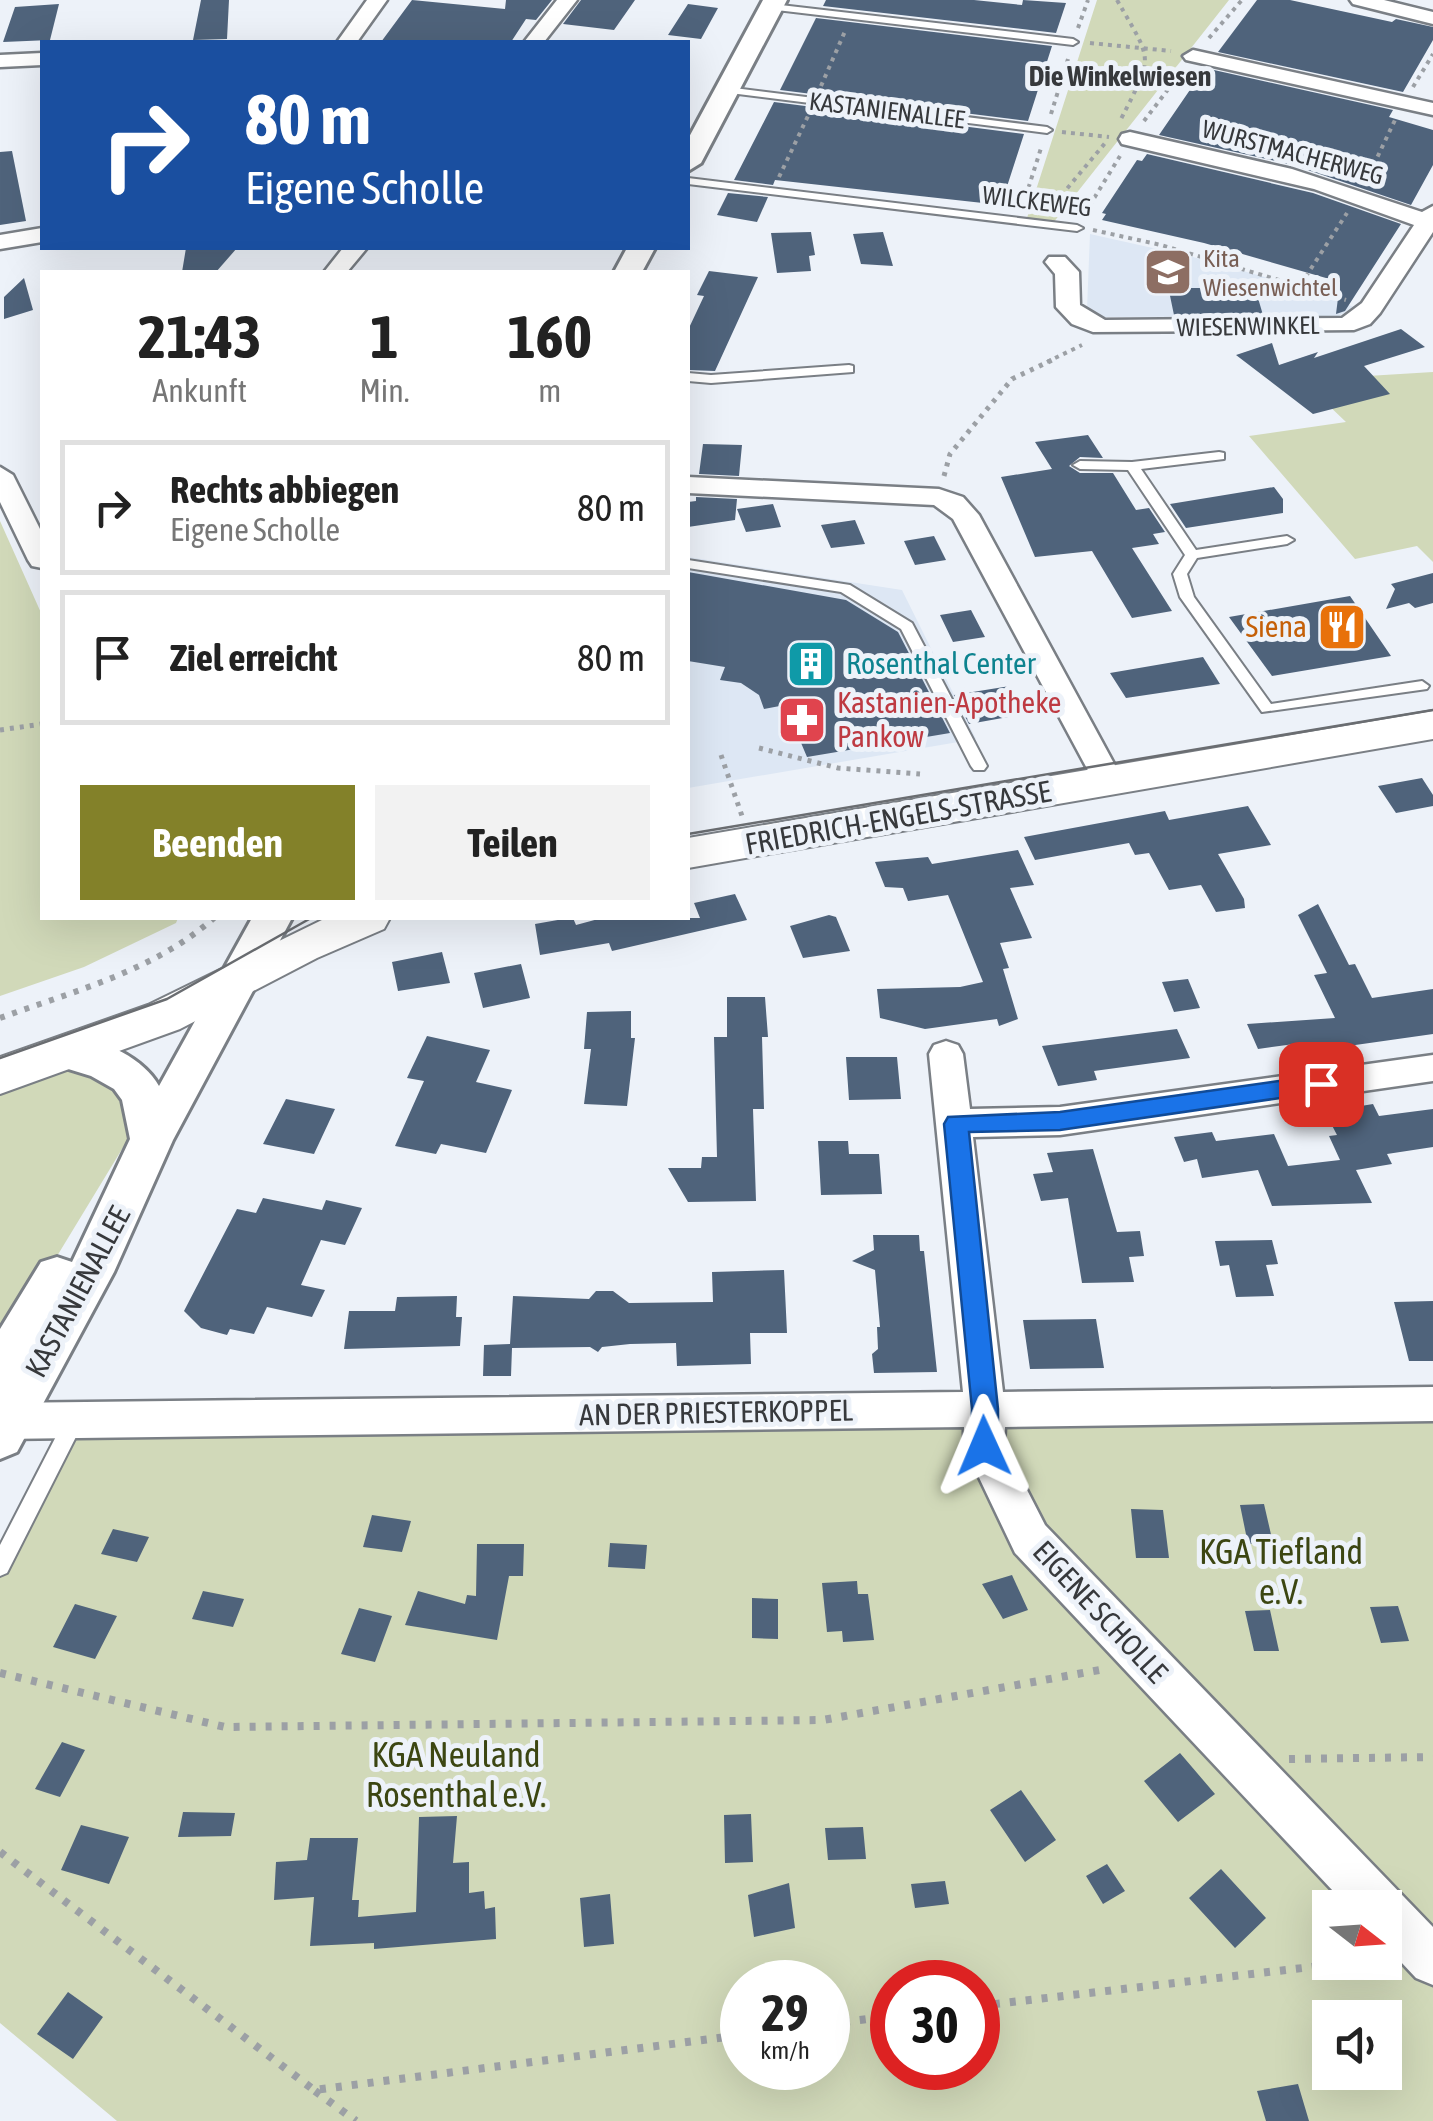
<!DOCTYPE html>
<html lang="de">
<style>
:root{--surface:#fff;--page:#f2f2f2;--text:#222;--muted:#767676;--line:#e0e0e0;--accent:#838129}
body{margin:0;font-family:"Asap Condensed",sans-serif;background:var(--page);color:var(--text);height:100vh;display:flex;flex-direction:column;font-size:38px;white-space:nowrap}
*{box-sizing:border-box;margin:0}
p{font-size:32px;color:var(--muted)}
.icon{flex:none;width:55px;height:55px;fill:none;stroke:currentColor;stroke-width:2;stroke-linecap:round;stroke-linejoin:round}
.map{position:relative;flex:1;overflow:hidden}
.panel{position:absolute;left:40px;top:270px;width:650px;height:650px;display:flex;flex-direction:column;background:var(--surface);border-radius:0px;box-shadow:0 10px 40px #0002}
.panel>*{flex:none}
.banner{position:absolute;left:40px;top:40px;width:650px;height:210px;border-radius:0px;box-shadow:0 10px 40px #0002;background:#1a4fa0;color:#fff;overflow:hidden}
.needle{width:65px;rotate:107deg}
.controls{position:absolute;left:1312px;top:1890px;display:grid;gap:20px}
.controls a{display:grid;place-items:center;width:90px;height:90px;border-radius:0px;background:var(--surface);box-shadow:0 10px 40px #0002;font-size:50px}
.speed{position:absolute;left:720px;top:1960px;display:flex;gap:20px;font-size:50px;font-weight:700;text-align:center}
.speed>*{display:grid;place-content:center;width:130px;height:130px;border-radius:50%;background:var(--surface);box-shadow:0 10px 40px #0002;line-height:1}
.speed small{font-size:25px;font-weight:400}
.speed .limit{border:15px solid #d22;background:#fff;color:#111}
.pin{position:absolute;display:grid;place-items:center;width:85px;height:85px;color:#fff;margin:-42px;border-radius:20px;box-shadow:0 5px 15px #0006}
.me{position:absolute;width:110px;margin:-55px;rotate:359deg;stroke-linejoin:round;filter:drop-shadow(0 0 8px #0008)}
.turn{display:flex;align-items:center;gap:35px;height:210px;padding:0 40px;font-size:45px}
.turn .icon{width:130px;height:130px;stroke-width:2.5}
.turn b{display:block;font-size:70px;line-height:85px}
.eta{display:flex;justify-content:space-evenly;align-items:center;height:170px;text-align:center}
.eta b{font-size:60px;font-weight:700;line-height:70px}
.action{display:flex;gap:20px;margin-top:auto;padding:20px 40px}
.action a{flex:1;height:115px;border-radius:0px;background:var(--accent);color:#fff;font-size:40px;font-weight:700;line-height:115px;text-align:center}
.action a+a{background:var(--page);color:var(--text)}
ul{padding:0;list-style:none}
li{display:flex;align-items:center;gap:30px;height:135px;margin:0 20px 15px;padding:0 20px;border:5px solid var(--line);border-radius:0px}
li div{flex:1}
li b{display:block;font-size:38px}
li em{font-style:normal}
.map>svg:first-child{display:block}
.built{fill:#dde7f4}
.green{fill:#d1d9b9;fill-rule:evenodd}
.building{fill:#4f637b}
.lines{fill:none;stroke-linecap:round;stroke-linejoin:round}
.service-casing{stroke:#7a7f85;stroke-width:4}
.minor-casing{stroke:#7a7f85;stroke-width:5}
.tertiary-casing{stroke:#7a7f85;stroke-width:6}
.secondary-casing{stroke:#7a7f85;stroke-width:4}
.path-far3{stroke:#9ca0a5;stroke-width:4;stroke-dasharray:4 5;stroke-linecap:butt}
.path-far2{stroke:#9ca0a5;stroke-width:5;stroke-dasharray:4 6;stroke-linecap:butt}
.path-far1{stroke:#9ca0a5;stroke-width:6;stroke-dasharray:5 8;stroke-linecap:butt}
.path{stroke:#9ca0a5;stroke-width:8;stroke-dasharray:6 10;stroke-linecap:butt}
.service{fill:#fff;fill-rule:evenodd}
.minor{fill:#fff;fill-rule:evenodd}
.tertiary{fill:#fff;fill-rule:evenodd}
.secondary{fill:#fff;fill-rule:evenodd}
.tram{stroke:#6a6d71;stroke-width:2.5}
.route{fill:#1a73e8;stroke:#114b97;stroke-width:2.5}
.labels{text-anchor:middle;stroke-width:10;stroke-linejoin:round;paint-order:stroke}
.far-street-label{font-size:25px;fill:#37393c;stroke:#edf2f9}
.far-education-label{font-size:25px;fill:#785e54;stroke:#edf2f9;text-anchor:start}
.far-neighbourhood-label{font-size:28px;font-weight:bold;fill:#37393c;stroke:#edf2f9}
.food-label{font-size:30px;fill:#c56008;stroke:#edf2f9;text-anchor:end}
.culture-label{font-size:30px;fill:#0d838f;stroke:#edf2f9;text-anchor:start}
.health-label{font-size:30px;fill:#be3a42;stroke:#edf2f9;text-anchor:start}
.street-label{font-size:30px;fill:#37393c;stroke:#edf2f9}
.near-park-label{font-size:35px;fill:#3c4612;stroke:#edf2f9}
</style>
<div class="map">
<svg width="1433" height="2121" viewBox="0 0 1433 2121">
<rect width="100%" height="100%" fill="#edf2f9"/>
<path class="built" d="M1090,234L1193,257L1301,287L1354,307L1339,316L1099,317L1087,309Z
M688,557L902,590L976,739L688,788Z"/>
<path class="green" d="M1097,0H1229L1053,223L1027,218Z
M1433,372V562L1417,546L1355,559L1249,436L1346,422L1302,380Z
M0,521L42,615V918H178L176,923L84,967L0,996Z
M60,1064L129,1087L133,1131L0,1350V1085Z
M1433,1419V1947L1039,1536L997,1453L995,1422Z
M966,1423L1024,1542L1370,1907L1330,1908V1962H1385V1923L1433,1974V2121H117L0,2023V1578L75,1433ZM742,1982H828V2068H742ZM892,1982H978V2068H892ZM1330,2018H1385V2072H1330Z"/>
<path class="building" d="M201,0H229L227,39L193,40Z
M412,0L505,9L506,0H552L536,20L526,19L511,42H381Z
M581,0H635L614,30L563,24Z
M826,0H974L1022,5L1023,0L1066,3L1056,33L823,6Z
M1257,0H1290L1392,22L1396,19L1433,27V40L1403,92L1218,52Z
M59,4L50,40L3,42L15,7Z
M688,4L718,8L701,39L668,35Z
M816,18L1052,46L1028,121L780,90Z
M1205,68L1393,110L1389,117L1433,130V165L1411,205L1293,165L1159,135Z
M774,102L1024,134L1001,205L775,180L773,185L734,180Z
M12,151L26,221L0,225V152Z
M1147,154L1313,193L1401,224L1345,311L1336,314L1340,282L1204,243L1102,220L1106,214L1102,213L1137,160L1142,161Z
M728,193L768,197L757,222L717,215Z
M811,232L815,255L809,256L811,271L777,273L771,233Z
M883,232L893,266L861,264L853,234Z
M186,248H237L216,272H182Z
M709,271L758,277L715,371L688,370V330L704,296L697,295Z
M24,278L33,310L4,319V297Z
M1179,288H1255L1263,315H1174L1169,291Z
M1401,329L1425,347L1364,366L1390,394L1313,414L1236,355L1272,343L1279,365L1318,352L1314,358Z
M1088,435L1103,458L1080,457L1069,466L1080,473H1113L1136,510L1149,508L1165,532L1153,534L1159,544L1132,548L1172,611L1132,618L1092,551L1035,557L1001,477L1052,469L1035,442Z
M703,444L742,445L739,476L699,474Z
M1274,487L1283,499V513L1186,528L1170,504Z
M696,497L737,499L735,520L688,527V502L696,501Z
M773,504L781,527L746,532L737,509Z
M855,520L865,544L831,548L821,525Z
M934,536L946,560L915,565L904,541Z
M688,572L846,600L898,632L950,733L807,757L785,705L764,709L759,695L741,683L720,680L725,667L688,661Z
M1433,573V603L1415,608L1409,603L1386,609L1395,589L1391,584Z
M1350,596L1391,656L1272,676L1229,617Z
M971,610L985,637L953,642L940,615Z
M1203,657L1220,684L1126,698L1110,673Z
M1010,686L1025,714L969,724L954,695Z
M1422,778L1433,795V806L1396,813L1378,786Z
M1248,806L1271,845L1218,854L1244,899L1245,908L1216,912L1201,885L1169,890L1149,853L1135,855L1129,843L1035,860L1024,837L1165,811L1169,820Z
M1018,850L1034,885L1010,888L1032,938L1000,943L1009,968L1003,969L1018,1019L999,1026L997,1019L925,1029L880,1018L877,989L960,987L983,982L948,895L908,901L903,888L885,887L875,862L928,857L932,864Z
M735,894L747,920L612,951L609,943L540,955L535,924L569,918H573L576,925L602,918H700L694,903Z
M1318,904L1349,965L1355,964L1372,998L1433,989V1034L1313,1051L1309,1042L1258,1049L1247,1024L1335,1018L1314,975L1327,973L1298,915Z
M829,915L836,917L850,951L803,958L790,926Z
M442,952L450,983L398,991L392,962Z
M521,964L530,998L483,1008L474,973Z
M1188,979L1200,1008L1174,1012L1162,982Z
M727,997H765L768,1037H762L764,1109H753L756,1201L688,1202L668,1168H701L702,1157H717L714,1037H727Z
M631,1011V1038H635L627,1106L584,1104L591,1049H584L587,1012Z
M1177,1029L1190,1058L1094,1071L1097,1080L1058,1086L1042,1046Z
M427,1036L490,1050L476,1082L512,1090L486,1153L441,1144L436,1154L395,1146L424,1081L407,1078Z
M846,1057H897L901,1099L849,1100Z
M286,1099L335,1109L314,1154L263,1144Z
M1373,1104L1379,1116L1433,1109V1147L1387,1154L1392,1164L1356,1170L1372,1203L1272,1206L1258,1170L1202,1178L1197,1159L1184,1162L1174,1137L1212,1132L1216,1141L1274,1134L1288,1166L1340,1160L1329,1136L1337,1135L1325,1112Z
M818,1141H848L849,1154H879L882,1194L821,1195Z
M1093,1149L1117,1232L1140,1231L1144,1256L1129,1257L1134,1282L1082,1283L1068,1198L1041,1201L1033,1174L1053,1172L1047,1153Z
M263,1198L322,1210L326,1200L362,1208L345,1245L321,1240L301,1285L325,1290L312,1317L267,1307L254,1334L230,1329L227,1335L201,1328L184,1311L237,1209L256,1213Z
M873,1235H919L920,1251H924L937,1372L874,1373L872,1354L878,1349L877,1327H880L875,1270L852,1261L874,1250Z
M1272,1240L1278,1264L1266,1265L1274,1296L1236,1297L1229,1265L1220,1266L1215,1241Z
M784,1270L787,1333H750L751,1364L677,1366L676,1343L630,1344L602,1347L598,1352L590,1347L512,1348L511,1376H483L484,1345L510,1344L513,1296L589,1299L596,1291H613L629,1303L713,1302L712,1272Z
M457,1296L456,1317H462L460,1346L344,1349L349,1311H395L397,1297Z
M1433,1301V1361H1409L1394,1302Z
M1096,1319L1104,1368L1030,1369L1023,1320Z
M1264,1504L1273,1543L1248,1544L1240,1505Z
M1131,1509L1163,1510L1169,1558H1136Z
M372,1515L411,1521L402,1552L363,1547Z
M113,1529L149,1537L137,1562L101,1554Z
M610,1543L647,1545L645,1569L608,1567Z
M477,1544H524L523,1576H509L497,1640L405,1625L418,1591L465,1604L467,1595L476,1596Z
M1012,1575L1028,1610L1003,1619L982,1584Z
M857,1581L858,1594H868L874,1640L843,1642L842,1631L827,1632L822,1583Z
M203,1591L244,1599L233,1627L192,1619Z
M752,1598L778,1599V1639L752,1638Z
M75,1604L117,1616L95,1659L53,1647Z
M1398,1606L1409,1641L1381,1643L1370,1607Z
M359,1608L392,1616L375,1662L341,1654Z
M1270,1610L1279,1651H1254L1245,1611Z
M62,1742L85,1750L60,1797L35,1789Z
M1180,1753L1215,1794L1178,1822L1144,1781Z
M1021,1790L1056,1840L1025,1862L990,1810Z
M183,1812L235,1813L231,1836L178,1837Z
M751,1814L753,1862L725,1863L724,1815Z
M457,1816L453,1863L469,1862V1893L484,1891L485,1909L495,1907L496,1939L374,1949V1943L310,1946L314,1897L274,1900L276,1862L307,1860L310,1838H358L352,1900H359L358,1917L416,1912L419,1817Z
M81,1825L129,1837L109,1884L61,1870Z
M863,1827L866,1859L828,1860L825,1828Z
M1107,1864L1125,1891L1103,1904L1086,1876Z
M1221,1869L1266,1918L1235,1948L1189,1898Z
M945,1881L949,1904L915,1908L911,1884Z
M789,1883L795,1928L754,1937L748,1895Z
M610,1894L614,1944L584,1947L580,1898Z
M68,1992L103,2017L73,2059L37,2034Z
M1298,2084L1309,2121H1266L1257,2091Z"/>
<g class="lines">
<g class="service-casing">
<path id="service" d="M772,4L1073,39L1078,42L1073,45L768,9L767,7Z
M726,87L1047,127L1052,130L1047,133L722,92V88Z
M688,178L1077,225L1083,228L1077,231L688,184Z
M849,365L853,366V372L711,383L688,381V373L711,375Z
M1219,452L1224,453V459L1141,469L1196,550L1287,536L1294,540L1287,544L1197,558L1187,574L1194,597L1271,704L1422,681L1429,686L1427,689L1262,712L1180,597L1173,574L1185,555L1128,470L1080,469L1073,465L1080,461L1132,462Z
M688,560L850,585L912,623L987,766L984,770H974L971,766L901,629L841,592L688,568Z
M73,1414L80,1417L83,1423L7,1573L0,1576V1545L66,1417Z"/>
</g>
<g class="minor-casing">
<path id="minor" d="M367,0H387L357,42H337Z
M557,0H577L544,42H524Z
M1350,0H1384L1433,12V24L1353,4Z
M1193,50L1433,103V115L1186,60L1183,56Z
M42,53V65L0,67V55Z
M1130,132L1292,169L1422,212L1433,206V232L1380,313L1370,324L1354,330L1093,332L1072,324L1056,307L1055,274L1045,262L1049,257H1065L1079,272L1080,305L1105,320L1342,318L1362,303L1414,225L1314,189L1122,144L1119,139L1122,134Z
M42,228V242L0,249V235Z
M343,248H367L347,272H324Z
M0,467L13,475L42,533V568L32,566L28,560L0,502Z
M688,477L939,489L963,497L979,515L1124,782L1120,789L1109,793L1098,789L953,519L934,505L688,493Z
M946,1041L958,1045L963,1054L970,1109L1060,1107L1433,1055V1081L1060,1135L973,1137L1003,1392L1433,1387V1421L1005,1427L1004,1445L1045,1525L1433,1927V1985L1416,1978L1385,1945V1908H1349L1015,1553L964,1446V1427L0,1439V1403L963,1392L929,1054L934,1045Z"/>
</g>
<g class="tertiary-casing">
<path id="tertiary" d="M763,0H787L701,163L688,171V139Z
M627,248H655L642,272H614Z
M252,918H292L173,1140L114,1272L17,1452L0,1459V1329L41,1262L57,1257L72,1262L130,1139L122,1100L114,1089L91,1076L52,1064L46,1053L52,1042C88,1030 141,1054 159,1086Z"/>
</g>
<g class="secondary-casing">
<path id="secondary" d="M1433,711V739L688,868V838Z
M326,918H390L384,929L317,958L180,1029L0,1094V1057L148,1005Z"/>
</g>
<path class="path-far3" d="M1117,0C1153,63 1154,54 1121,119
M1078,28L1088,0
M1209,38L1242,0
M1090,43L1171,51
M821,86L846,29
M1413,87L1433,54
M1051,114L1068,59
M1144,121L1182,71
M1062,132L1109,137
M779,177L808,116
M1366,181L1395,120
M1023,205L1042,145
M1050,209L1106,142
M1085,213L1120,156
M1093,230L1161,245L1346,300
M1301,284L1347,213
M1047,362L1082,345"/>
<path class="path-far2" d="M944,476L950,454L1012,379L1052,360
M0,730L42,724
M759,748L838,768L920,774
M721,755L742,816"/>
<path class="path-far1" d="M0,1018C74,991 154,971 214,918"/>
<path class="path" d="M0,1673L225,1727L823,1720L1105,1669
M1289,1759L1433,1757
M0,1852L314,2090L742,2035
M978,2006L1354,1962
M828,2024L892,2016
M315,2091L356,2121"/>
<use href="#service" class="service"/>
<use href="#minor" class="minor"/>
<use href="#tertiary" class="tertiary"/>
<use href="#secondary" class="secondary"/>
<path class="tram" d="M688,834L1433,710
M0,1058L167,999L311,918"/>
</g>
<path class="route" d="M1321,1075L1332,1084L1321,1092L1060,1130L969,1132L998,1409V1446L994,1455L984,1458L975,1455L971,1446L972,1409L944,1124L948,1117L1060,1112Z"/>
<defs>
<g id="school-square" transform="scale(2.5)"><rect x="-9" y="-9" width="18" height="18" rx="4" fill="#8d6e63" stroke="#edf2f9"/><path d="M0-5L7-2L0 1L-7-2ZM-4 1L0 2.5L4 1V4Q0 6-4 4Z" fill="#fff"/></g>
<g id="restaurant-square" transform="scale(2.5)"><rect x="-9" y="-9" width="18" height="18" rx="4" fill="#e8710a" stroke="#edf2f9"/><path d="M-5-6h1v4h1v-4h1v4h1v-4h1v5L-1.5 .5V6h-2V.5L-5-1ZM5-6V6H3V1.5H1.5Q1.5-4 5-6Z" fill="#fff"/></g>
<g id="building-square" transform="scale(2.5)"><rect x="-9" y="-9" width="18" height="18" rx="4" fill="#0f9aa8" stroke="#edf2f9"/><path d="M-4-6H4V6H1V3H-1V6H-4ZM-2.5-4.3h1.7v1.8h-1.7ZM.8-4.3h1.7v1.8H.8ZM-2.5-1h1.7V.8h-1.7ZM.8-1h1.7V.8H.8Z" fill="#fff"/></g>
<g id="pharmacy-square" transform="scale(2.5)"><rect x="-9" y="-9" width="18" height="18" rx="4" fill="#e0444e" stroke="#edf2f9"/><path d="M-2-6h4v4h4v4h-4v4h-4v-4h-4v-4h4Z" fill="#fff"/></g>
</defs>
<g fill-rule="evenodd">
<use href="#school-square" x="1168" y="272"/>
<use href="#restaurant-square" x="1342" y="627"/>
<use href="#building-square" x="811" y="664"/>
<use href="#pharmacy-square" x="802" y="720"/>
</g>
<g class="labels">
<g class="far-street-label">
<text transform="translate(887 110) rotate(7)" y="9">KASTANIENALLEE</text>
<text transform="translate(1293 152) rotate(15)" y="9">WURSTMACHERWEG</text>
<text transform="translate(1037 201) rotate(7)" y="9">WILCKEWEG</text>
<text transform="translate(1248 326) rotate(-1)" y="9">WIESENWINKEL</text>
</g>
<g class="far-education-label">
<text x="1203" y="267">Kita<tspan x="1203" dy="29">Wiesenwichtel</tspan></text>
</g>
<g class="far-neighbourhood-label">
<text x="1120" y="86">Die Winkelwiesen</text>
</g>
<g class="food-label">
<text x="1307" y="637">Siena</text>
</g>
<g class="culture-label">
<text x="846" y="674">Rosenthal Center</text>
</g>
<g class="health-label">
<text x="837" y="713">Kastanien-Apotheke<tspan x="837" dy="34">Pankow</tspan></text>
</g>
<g class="street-label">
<text transform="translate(898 818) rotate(-10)" y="10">FRIEDRICH-ENGELS-STRASSE</text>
<text transform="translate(78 1292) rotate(-62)" y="10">KASTANIENALLEE</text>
<text transform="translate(716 1413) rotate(-1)" y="10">AN DER PRIESTERKOPPEL</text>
<text transform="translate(1100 1612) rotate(47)" y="10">EIGENE SCHOLLE</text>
</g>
<g class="near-park-label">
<text x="1281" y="1564">KGA Tiefland<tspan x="1281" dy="40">e.V.</tspan></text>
<text x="456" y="1767">KGA Neuland<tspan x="456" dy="40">Rosenthal e.V.</tspan></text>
</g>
</g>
</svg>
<div class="controls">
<a><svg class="needle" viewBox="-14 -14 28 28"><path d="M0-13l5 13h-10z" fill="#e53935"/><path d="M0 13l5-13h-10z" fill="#767676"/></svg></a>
<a><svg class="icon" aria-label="sound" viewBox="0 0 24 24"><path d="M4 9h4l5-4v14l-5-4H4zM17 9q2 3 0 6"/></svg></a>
</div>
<div class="speed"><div>29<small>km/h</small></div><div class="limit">30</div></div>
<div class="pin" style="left:1321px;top:1084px;background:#d93025"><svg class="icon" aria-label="arrive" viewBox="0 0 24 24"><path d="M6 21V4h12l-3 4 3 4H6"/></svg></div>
<svg class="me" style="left:984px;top:1446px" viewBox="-20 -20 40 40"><path d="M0-17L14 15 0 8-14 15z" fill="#1a73e8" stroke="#fff" stroke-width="4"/></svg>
<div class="banner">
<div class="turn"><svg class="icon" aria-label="right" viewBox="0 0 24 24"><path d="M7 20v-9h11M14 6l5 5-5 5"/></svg><div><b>80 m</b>Eigene Scholle</div></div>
</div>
<section class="panel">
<div class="eta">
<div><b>21:43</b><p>Ankunft</p></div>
<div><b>1</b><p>Min.</p></div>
<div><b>160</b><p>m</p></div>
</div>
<ul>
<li><svg class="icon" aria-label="right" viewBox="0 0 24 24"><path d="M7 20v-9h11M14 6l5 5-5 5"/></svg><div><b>Rechts abbiegen</b><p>Eigene Scholle</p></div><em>80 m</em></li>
<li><svg class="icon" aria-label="arrive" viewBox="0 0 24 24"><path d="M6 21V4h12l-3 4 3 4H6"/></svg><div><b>Ziel erreicht</b></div><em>80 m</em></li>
</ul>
<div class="action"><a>Beenden</a><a>Teilen</a></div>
</section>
</div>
